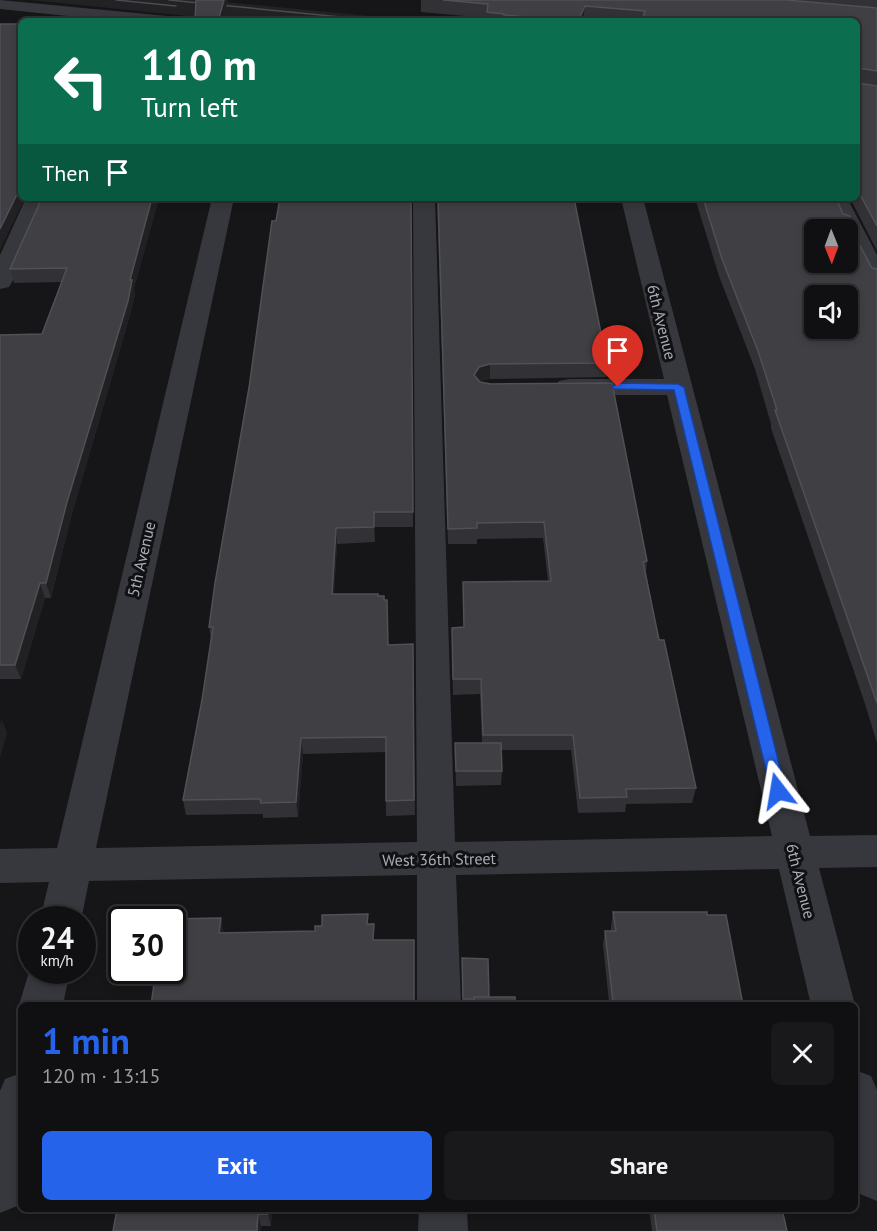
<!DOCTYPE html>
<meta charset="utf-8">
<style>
:root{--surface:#101012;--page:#19191b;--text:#f1f3f6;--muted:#9c9d9f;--line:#303032;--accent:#2563eb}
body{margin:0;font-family:"PT Sans",sans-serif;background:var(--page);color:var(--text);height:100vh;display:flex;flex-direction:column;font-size:22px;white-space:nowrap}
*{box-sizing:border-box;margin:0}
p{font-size:20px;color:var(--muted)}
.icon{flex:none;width:33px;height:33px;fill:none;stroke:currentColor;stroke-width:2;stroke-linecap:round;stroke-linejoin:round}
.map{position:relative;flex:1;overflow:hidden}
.sheet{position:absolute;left:18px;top:1002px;width:840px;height:210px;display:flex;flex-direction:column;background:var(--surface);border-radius:9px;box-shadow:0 3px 9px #0003,0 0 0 2px var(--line)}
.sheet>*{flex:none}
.hud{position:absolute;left:18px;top:18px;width:842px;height:183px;border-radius:9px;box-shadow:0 3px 9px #0003,0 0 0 2px var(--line);background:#0b6e4f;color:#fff;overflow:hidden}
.needle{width:39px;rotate:179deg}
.fabs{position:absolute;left:804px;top:219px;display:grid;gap:12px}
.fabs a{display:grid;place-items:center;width:54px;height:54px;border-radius:9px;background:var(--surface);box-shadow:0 3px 9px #0003,0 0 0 2px var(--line);font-size:30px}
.speed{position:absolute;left:18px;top:906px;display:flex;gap:12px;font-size:30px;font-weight:700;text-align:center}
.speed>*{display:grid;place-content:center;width:78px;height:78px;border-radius:50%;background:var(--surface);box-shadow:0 3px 9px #0003,0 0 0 2px var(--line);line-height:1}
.speed small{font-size:15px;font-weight:400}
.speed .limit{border:3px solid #111;border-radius:9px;background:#fff;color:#111}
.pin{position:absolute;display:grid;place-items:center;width:51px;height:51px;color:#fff;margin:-62px -26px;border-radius:50% 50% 50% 0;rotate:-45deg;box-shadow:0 0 6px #0007}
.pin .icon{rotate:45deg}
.me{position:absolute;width:66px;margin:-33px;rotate:346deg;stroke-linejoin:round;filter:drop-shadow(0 0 4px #0008)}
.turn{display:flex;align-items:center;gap:21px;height:126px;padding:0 24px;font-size:27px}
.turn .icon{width:78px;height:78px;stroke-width:2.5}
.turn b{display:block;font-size:42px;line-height:51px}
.then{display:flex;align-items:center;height:57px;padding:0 24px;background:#0003;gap:12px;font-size:22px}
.round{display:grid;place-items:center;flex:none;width:63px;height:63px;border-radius:9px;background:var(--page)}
.overview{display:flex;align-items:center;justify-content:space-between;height:102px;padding:0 24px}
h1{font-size:36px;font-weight:700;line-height:45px;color:var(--accent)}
.button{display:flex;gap:12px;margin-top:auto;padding:12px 24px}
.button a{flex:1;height:69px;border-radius:9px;background:var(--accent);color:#fff;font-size:24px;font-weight:700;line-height:69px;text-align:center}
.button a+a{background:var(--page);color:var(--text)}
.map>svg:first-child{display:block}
.built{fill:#222225}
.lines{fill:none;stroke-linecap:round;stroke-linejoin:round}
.minor{fill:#37383d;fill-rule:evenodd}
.tram{stroke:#4a4c52;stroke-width:1.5}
.wall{fill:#323236}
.shaded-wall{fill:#212124}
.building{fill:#3f3f44;stroke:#4f5156;stroke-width:1.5;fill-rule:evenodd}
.route{fill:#2563eb;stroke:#184099;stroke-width:1.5}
.labels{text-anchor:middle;stroke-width:6;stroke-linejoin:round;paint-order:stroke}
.street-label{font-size:16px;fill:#a8adb8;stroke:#111113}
</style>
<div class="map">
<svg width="877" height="1231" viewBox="0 0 877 1231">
<rect width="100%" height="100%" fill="#161618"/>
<path class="built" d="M31,0H204L421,21H236Z"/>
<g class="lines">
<path class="minor" d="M0,0L167,16L173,17L176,21H116L0,9Z
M26,198H48L12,282L9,287L0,289V255Z
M212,198H234L96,848L417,842L413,198H435L455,842L772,836L667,395H569L559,393L555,387L559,381L569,379H664L621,198H643L810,836L877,835V867L819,868L855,1005H811L779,869L456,875L461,1005H417V875L89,881L81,920H40L49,882L0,883V849L57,848Z
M825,198H847L877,255V285L868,283L865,278L848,243V230H841Z
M32,962V970H70L63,1005H21V1009L19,1005Z
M855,1070L871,1076L877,1090V1201L860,1194L855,1181Z
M21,1073V1196L17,1206L0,1213V1091L5,1079Z
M419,1209H467L468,1231H418Z"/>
<path class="tram" d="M116,0L176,6
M169,0L382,21"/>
</g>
<path class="wall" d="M421,0H787L877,8V251L850,198H856V21H595L583,20V21H487V18L421,12Z
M791,0H877V8Z
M42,198H159L134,288L135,294L130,315L71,517L51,598H45L21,679H0V335L42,334L62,282L14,283L10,269Z
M411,198L413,527H375V542L337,544L334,594L388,645L413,644L415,815L386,816V752L303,754L298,817L263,818V814L186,815L183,800L202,700L211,639L209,627L276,221Z
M437,198L607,363L606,377L490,379L479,381L647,561L646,573L659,640L696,788L692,803L626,804L625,812L578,813L571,750H501L502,771L501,785L456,786L455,743H482L480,694L453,695L452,643L464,627L463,582L548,581L543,538L477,539V544H448Z
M695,198H836L843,214L872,268L877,269V743L865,704L771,428V424L755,369L719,276Z
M613,912L707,915L743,1005H600V1002H609L603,945L605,931H611V926Z
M462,958L489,997L515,1005H463Z
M272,1209L271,1226H261V1231H113Z
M649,1209H782L787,1231H652Z"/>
<path class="shaded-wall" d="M224,0H228L222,21H218Z
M585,6L583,21H578Z
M21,186V198H25L0,250V229Z
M152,198H159L134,288L135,294L130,315L71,517L51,598L46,583L67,502Z
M490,364V379L478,382L474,375L479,367Z
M374,512L375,527V542L374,527Z
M336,528L337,544L333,610L332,594Z
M40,583L45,598L21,679L15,665Z
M2,719L7,733L0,758V724Z
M301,738L303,754L298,817L296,802Z
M221,918L224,933H219Z
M268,1209H272L271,1226L268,1214Z
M258,1214L261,1226V1231H257Z"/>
<path class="building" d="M196,0H224L218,21H195Z
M443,0H787L877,8V71L858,68V83L877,86V226L856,187V21H642L645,11L585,6L578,21H568L504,15V14L487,12L488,4Z
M0,24H21V186L0,229Z
M42,198H152L130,280H132L128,301L67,502L46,583H40L15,665H0V335L42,334L67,268L10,269Z
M280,198H411L413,512H374V527L336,528L332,594H378V596H384V600H387L388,645L413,644L414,800L386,801V737L301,738L296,802L261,803L260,799L183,800L202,700L213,627H209L215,583L249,388L272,221H276Z
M438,198H574L607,363L490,364L479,367L474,375L480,382L491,384L612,383L647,561L643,562L659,640H664L696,788L626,789L627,797L580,798L573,735H483L481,679H453L452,628L464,627L463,582L551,581L544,522L477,523V528L448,529Z
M703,198H836L843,214L850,216V227L872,268L877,269V703L775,410H777L758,351L722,259ZM814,230H848V262H814ZM814,296H848V328H814Z
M455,743H501L502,771H456Z
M613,912H707V915H726L743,1005H601L600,1002H613L605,931H616Z
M368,914L367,924H374L373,940H414V1005H151L156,970H172V920L165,919L221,918L219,933L315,931V926H322V915Z
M462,958L488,959L489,997H474V999H463Z
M474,997H515V1005H474Z
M117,1209H268V1214H258L257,1231H113Z
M654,1209H782L787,1231H657Z"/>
<path class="route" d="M618,383L678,384L684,387L786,791L784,796L778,798L773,796L771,791L674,390L614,389L612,387Z"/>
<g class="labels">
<g class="street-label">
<text transform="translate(662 322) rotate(76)" y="6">6th Avenue</text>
<text transform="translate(141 559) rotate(-77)" y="6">5th Avenue</text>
<text transform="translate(439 859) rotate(-1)" y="6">West 36th Street</text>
<text transform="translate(801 881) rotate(76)" y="6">6th Avenue</text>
</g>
</g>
</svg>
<div class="fabs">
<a><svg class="needle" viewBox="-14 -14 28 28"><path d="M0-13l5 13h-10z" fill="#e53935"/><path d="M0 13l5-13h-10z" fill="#9c9d9f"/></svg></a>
<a><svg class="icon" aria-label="sound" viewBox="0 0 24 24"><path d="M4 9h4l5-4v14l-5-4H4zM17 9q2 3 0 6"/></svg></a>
</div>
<div class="speed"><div>24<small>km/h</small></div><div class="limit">30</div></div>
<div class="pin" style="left:618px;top:387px;background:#d93025"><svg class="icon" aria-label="arrive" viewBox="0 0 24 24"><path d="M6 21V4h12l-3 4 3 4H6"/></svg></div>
<svg class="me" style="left:778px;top:791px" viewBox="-20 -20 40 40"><path d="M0-17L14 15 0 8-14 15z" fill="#2563eb" stroke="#fff" stroke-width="4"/></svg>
<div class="hud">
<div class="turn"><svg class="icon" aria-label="left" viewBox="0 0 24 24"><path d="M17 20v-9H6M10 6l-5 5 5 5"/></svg><div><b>110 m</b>Turn left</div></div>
<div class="then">Then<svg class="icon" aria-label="arrive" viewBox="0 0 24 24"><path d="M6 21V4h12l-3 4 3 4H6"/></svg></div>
</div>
<section class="sheet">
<div class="overview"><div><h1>1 min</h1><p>120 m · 13:15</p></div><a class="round"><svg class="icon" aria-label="close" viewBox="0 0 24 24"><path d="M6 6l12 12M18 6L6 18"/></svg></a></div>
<div class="button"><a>Exit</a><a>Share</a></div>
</section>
</div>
